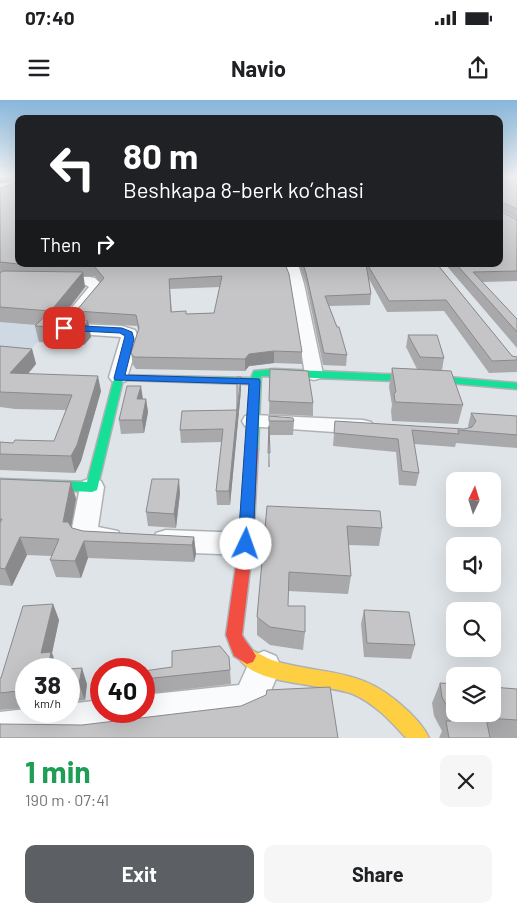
<!DOCTYPE html>
<meta charset="utf-8">
<style>
:root{--surface:#fff;--page:#f6f6f6;--text:#202124;--muted:#757577;--accent:#5c5f63}
body{margin:0;font-family:Barlow,sans-serif;background:var(--page);color:var(--text);height:100vh;display:flex;flex-direction:column;font-size:19px;white-space:nowrap}
*{box-sizing:border-box;margin:0}
p{font-size:16px;color:var(--muted)}
.icon{flex:none;width:28px;height:28px;fill:none;stroke:currentColor;stroke-width:2;stroke-linecap:round;stroke-linejoin:round}
.map{position:relative;height:638px;overflow:hidden}
.details{display:flex;flex-direction:column;background:var(--surface);flex:1}
.details>*{flex:none}
.top-card{position:absolute;left:15px;top:15px;width:488px;height:152px;border-radius:10px;box-shadow:0 5px 20px #0002;background:#202124;color:#fff;overflow:hidden}
.needle{width:32px;rotate:4deg}
.buttons{position:absolute;left:446px;top:372px;display:grid;gap:10px}
.buttons a{display:grid;place-items:center;width:55px;height:55px;border-radius:10px;background:var(--surface);box-shadow:0 5px 20px #0002;font-size:25px}
.speed{position:absolute;left:15px;top:558px;display:flex;gap:10px;font-size:25px;font-weight:700;text-align:center}
.speed>*{display:grid;place-content:center;width:65px;height:65px;border-radius:50%;background:var(--surface);box-shadow:0 5px 20px #0002;line-height:1}
.speed small{font-size:12px;font-weight:400}
.speed .limit{border:8px solid #d22;background:#fff;color:#111}
.pin{position:absolute;display:grid;place-items:center;width:42px;height:42px;color:#fff;margin:-21px;border-radius:10px;box-shadow:0 2px 8px #0006}
.me{position:absolute;width:55px;margin:-28px;rotate:3deg;stroke-linejoin:round;filter:drop-shadow(0 0 4px #0008)}
.turn{display:flex;align-items:center;gap:18px;height:105px;padding:0 25px;font-size:22px}
.turn .icon{width:65px;height:65px;stroke-width:2.5}
.turn b{display:block;font-size:35px;line-height:42px}
.then{display:flex;align-items:center;height:48px;padding:0 25px;background:#0003;gap:10px;font-size:19px}
.round{display:grid;place-items:center;flex:none;width:52px;height:52px;border-radius:10px;background:var(--page)}
.overview{display:flex;align-items:center;justify-content:space-between;height:85px;padding:0 25px}
h1{font-size:30px;font-weight:700;line-height:38px;color:#1e9e55}
.button{display:flex;gap:10px;margin-top:auto;padding:10px 25px}
.button a{flex:1;height:58px;border-radius:10px;background:var(--accent);color:#fff;font-size:20px;font-weight:700;line-height:58px;text-align:center}
.button a+a{background:var(--page);color:var(--text)}
.status{display:flex;justify-content:space-between;align-items:center;height:35px;padding:0 25px;background:var(--surface);direction:ltr}
.status svg{height:14px;fill:currentColor}
header{display:flex;justify-content:space-between;align-items:center;height:65px;padding:0 25px;background:var(--surface);font-size:22px;font-weight:700}
.map>svg:first-child{display:block}
.built{fill:#cfd9e3}
.lines{fill:none;stroke-linecap:round;stroke-linejoin:round}
.street-casing{stroke:#afb2b5;stroke-width:3}
.fast-casing{stroke:#afb2b5;stroke-width:3}
.slow-casing{stroke:#afb2b5;stroke-width:3}
.jam-casing{stroke:#afb2b5;stroke-width:3}
.street{fill:#fafbfc;fill-rule:evenodd}
.fast{fill:#16e098;fill-rule:evenodd}
.slow{fill:#ffcf43;fill-rule:evenodd}
.jam{fill:#f24e42;fill-rule:evenodd}
.wall{fill:#a9a9ac;fill-rule:evenodd}
.shaded-wall{fill:#8a8a8c}
.building{fill:#c5c5c8;stroke:#8a8a8c;fill-rule:evenodd}
.route{fill:#1a73e8;stroke:#114b97}
</style>
<div class="status"><b>07:40</b><svg viewBox="0 0 49 12"><path d="M0 12V9h3v3zM5 12V6h3v6zM10 12V3h3v9zM15 12V0h3v12zM26 1h20v11H26zM47 4h2v5h-2z"/></svg></div>
<header><svg class="icon" aria-label="menu" viewBox="0 0 24 24"><path d="M4 6h16M4 12h16M4 18h16"/></svg>Navio<svg class="icon" aria-label="share" viewBox="0 0 24 24"><path d="M12 15V3M7 8l5-5 5 5M5 13v7h14v-7"/></svg></header>
<div class="map">
<svg width="517" height="638" viewBox="0 0 517 638">
<rect width="100%" height="100%" fill="#dfe4e8"/>
<path class="built" d="M13,182L88,186L0,284V185Z"/>
<g class="lines">
<g class="street-casing">
<path id="street" d="M0,83H12L17,86L12,89H0Z
M284,164H298L304,184L323,274L321,278L314,280L307,278L305,274L290,184Z
M0,175L90,177L95,178L104,187L75,224L122,226L135,230L139,239L126,281L119,283L112,281L109,277L121,237L63,233L57,232L55,228L89,187L86,185L0,183Z
M253,315L363,320L371,322L374,327L371,332L363,334L245,326L242,321L245,316Z
M92,378L101,381L104,387L98,427L118,431L122,438L118,445L108,448L78,443L71,433L80,387L83,381Z
M166,430L246,433L256,436L260,444L256,452L246,455L166,452L156,449L152,441L156,433Z
M264,551L276,556L281,567L263,609L241,620L88,638H0V612L26,609V611H69V604L101,600V611H144V595L239,585L252,556Z"/>
</g>
<g class="fast-casing">
<path id="fast" d="M274,269L448,277L517,283V289L448,283L261,276L258,349L252,353L246,349L250,284L123,280L97,390L92,392L0,387V379L87,382L115,275L251,278L254,271Z"/>
</g>
<g class="slow-casing">
<path id="slow" d="M247,548C259,553 268,560 282,563C336,576 364,569 408,611C416,619 424,627 429,638H406C391,621 374,603 353,594C325,583 251,586 238,556L241,550Z"/>
</g>
<g class="jam-casing">
<path id="jam" d="M252,345L258,349L253,444L242,535C246,543 252,548 256,556L253,562L247,564L234,556L226,535L239,444L246,349Z"/>
</g>
<use href="#street" class="street"/>
<use href="#fast" class="fast"/>
<use href="#slow" class="slow"/>
<use href="#jam" class="jam"/>
</g>
<path class="wall" d="M499,77H517V119L500,110V111L517,120V181L482,182L517,219V248L445,164H499Z
M0,88L285,164L302,252V264L274,263L249,266L245,271L136,269L133,265L131,253L138,230L137,226L88,223L91,237L84,245L39,242L35,226L36,225L0,222V173L1,172H0ZM83,176H95L100,182L76,211L78,220L61,218L85,187ZM220,187L214,213L186,214L172,212L170,189Z
M299,164H437L512,256L517,257V272L489,273L444,211L387,212L369,179L371,194L370,205L329,206L347,255L346,266L323,265L306,184Z
M408,235L444,258L442,270L463,305L458,324L392,321L391,311L392,305L389,287L392,268L417,269L406,247Z
M0,246L32,249L36,264L28,274L101,291L81,361L75,373L0,370V342L13,343L54,341L66,310L15,309L0,307Z
M270,269L313,303V316L269,314Z
M241,290L230,405H217L216,391L222,342L181,343L180,330L237,310Z
M143,299H146L148,312L144,333L121,334L119,320Z
M471,313L517,316V348L456,343L455,347L414,344L419,373L416,386L399,385L396,352L333,346L335,321L464,329L469,328L468,326Z
M269,316L294,321L293,335H269L270,367H268Z
M0,379L71,382L76,399L71,426L72,428L83,431L194,437L196,454L194,462L88,458L81,478L56,477L50,460L52,456L27,455L12,486L0,485Z
M180,393L176,428L148,426L146,412Z
M267,406L382,428L379,446L349,445L351,476L348,494L288,491V506L305,532L303,550L270,545L257,535V517Z
M53,504L59,520L52,553L26,569V608L0,610V578H1Z
M364,510L415,545L411,559L364,557L361,524Z
M69,569L87,584L85,600L69,602Z
M230,570L231,584L144,594V571Z
M440,583L517,589V638H439L442,631L434,616L432,603Z"/>
<path class="shaded-wall" d="M0,77H18L0,84Z
M83,172L85,187L55,227L49,213Z
M88,221L91,237L84,245L81,229Z
M32,249L36,264L15,289L10,273Z
M274,251V263L249,266L245,271V259L249,254Z
M98,276L101,291L81,361L75,373L71,356Z
M241,277V290L230,405L229,391Z
M141,286L143,299H137Z
M146,299L148,312L144,333L142,320Z
M179,379L180,393L176,428L174,414Z
M71,382L76,399L69,439L63,422Z
M20,437L27,455L12,486L5,469Z
M194,437L196,454L194,462L192,445Z
M84,441L88,458L81,478L75,461Z
M53,504L59,520L52,553L58,569H47L41,553Z
M82,568L87,584L85,600L79,584Z"/>
<path class="building" d="M499,77H517V109L500,101V111L517,120V171L473,172L517,219V232L456,164H499Z
M19,80V164L0,162V88L19,82Z
M20,164H285L289,174L302,252L274,251L249,254L245,259L134,257L131,253L139,228L136,215L76,211L104,178L94,166ZM222,176L214,213L186,214V211L171,212L169,179Z
M303,164H366L371,194L325,196L337,227H339L347,255L324,253L306,173Z
M367,164H437L512,256L517,257V260L492,261L446,200L389,201Z
M3,171L83,172L49,213L53,218L88,221L81,229L35,226L50,211L0,207V173Z
M408,235H437L444,258L420,257Z
M0,246L32,249L10,273L98,276L77,345L71,356L0,354V342L13,343L15,340L54,341L72,295L0,292Z
M392,268L451,271L463,305L395,302L394,293L396,292Z
M270,269L308,271L313,303L269,301Z
M237,277H241L237,310Z
M127,286H141L137,299H146L142,320H119Z
M237,310L229,391H216L223,329L180,330L182,311Z
M471,313L517,316V335L458,330L459,334L412,330L419,373L402,371L398,339L334,333L335,321L464,329L472,327L476,321Z
M269,316L293,318L294,321H269Z
M269,326L270,353H268Z
M0,379L71,382L63,422H68L72,428L83,431L194,437L192,445L84,441L75,461L50,460L59,439L20,437L5,469L0,468V423L2,419H0Z
M152,379H179L174,414L146,412Z
M267,406L380,411L382,428L347,426L351,476L289,472L288,506H305V532L270,527L257,517Z
M53,504L41,553L51,552L48,569H26V593H20L18,591L0,593V578H1L23,506Z
M364,510L409,512L415,545L367,543Z
M220,546L229,557L230,570L144,579V571L172,567V551Z
M82,568L79,584L69,586V569Z
M440,583L455,584V614H492V587L517,589V620L486,618L490,638H449L446,621H451L453,618L442,597Z
M330,587L338,638H0V624L82,625L241,606L266,595L267,590Z"/>
<linearGradient id="sky" x2="0" y2="1"><stop stop-color="#87b6db"/><stop offset="0.46" stop-color="#f1f3f5"/><stop offset="1" stop-color="#f1f3f5" stop-opacity="0"/></linearGradient>
<rect width="517" height="166" fill="url(#sky)"/>
<path class="route" d="M64,225L122,228L132,232L134,239L125,275L259,279L260,281L253,444L251,448L246,450L241,448L238,444L249,284L115,280L114,278L125,236L120,233L60,230V226Z"/>
</svg>
<div class="buttons">
<a><svg class="needle" viewBox="-14 -14 28 28"><path d="M0-13l5 13h-10z" fill="#e53935"/><path d="M0 13l5-13h-10z" fill="#757577"/></svg></a>
<a><svg class="icon" aria-label="sound" viewBox="0 0 24 24"><path d="M4 9h4l5-4v14l-5-4H4zM17 9q2 3 0 6"/></svg></a>
<a><svg class="icon" aria-label="search" viewBox="0 0 24 24"><circle cx="10" cy="10" r="6"/><path d="M15 15l6 6"/></svg></a>
<a><svg class="icon" aria-label="layers" viewBox="0 0 24 24"><path d="M12 4l9 5-9 5-9-5zM3 14l9 5 9-5"/></svg></a>
</div>
<div class="speed"><div>38<small>km/h</small></div><div class="limit">40</div></div>
<div class="pin" style="left:64px;top:228px;background:#d93025"><svg class="icon" aria-label="arrive" viewBox="0 0 24 24"><path d="M6 21V4h12l-3 4 3 4H6"/></svg></div>
<svg class="me" style="left:246px;top:444px" viewBox="-20 -20 40 40"><circle r="19" fill="#fff"/><path d="M0-13L10 11 0 6-10 11z" fill="#1a73e8"/></svg>
<div class="top-card">
<div class="turn"><svg class="icon" aria-label="left" viewBox="0 0 24 24"><path d="M17 20v-9H6M10 6l-5 5 5 5"/></svg><div><b>80 m</b>Beshkapa 8-berk koʼchasi</div></div>
<div class="then">Then<svg class="icon" aria-label="right" viewBox="0 0 24 24"><path d="M7 20v-9h11M14 6l5 5-5 5"/></svg></div>
</div>
</div>
<section class="details">
<div class="overview"><div><h1>1 min</h1><p>190 m · 07:41</p></div><a class="round"><svg class="icon" aria-label="close" viewBox="0 0 24 24"><path d="M6 6l12 12M18 6L6 18"/></svg></a></div>
<div class="button"><a>Exit</a><a>Share</a></div>
</section>
